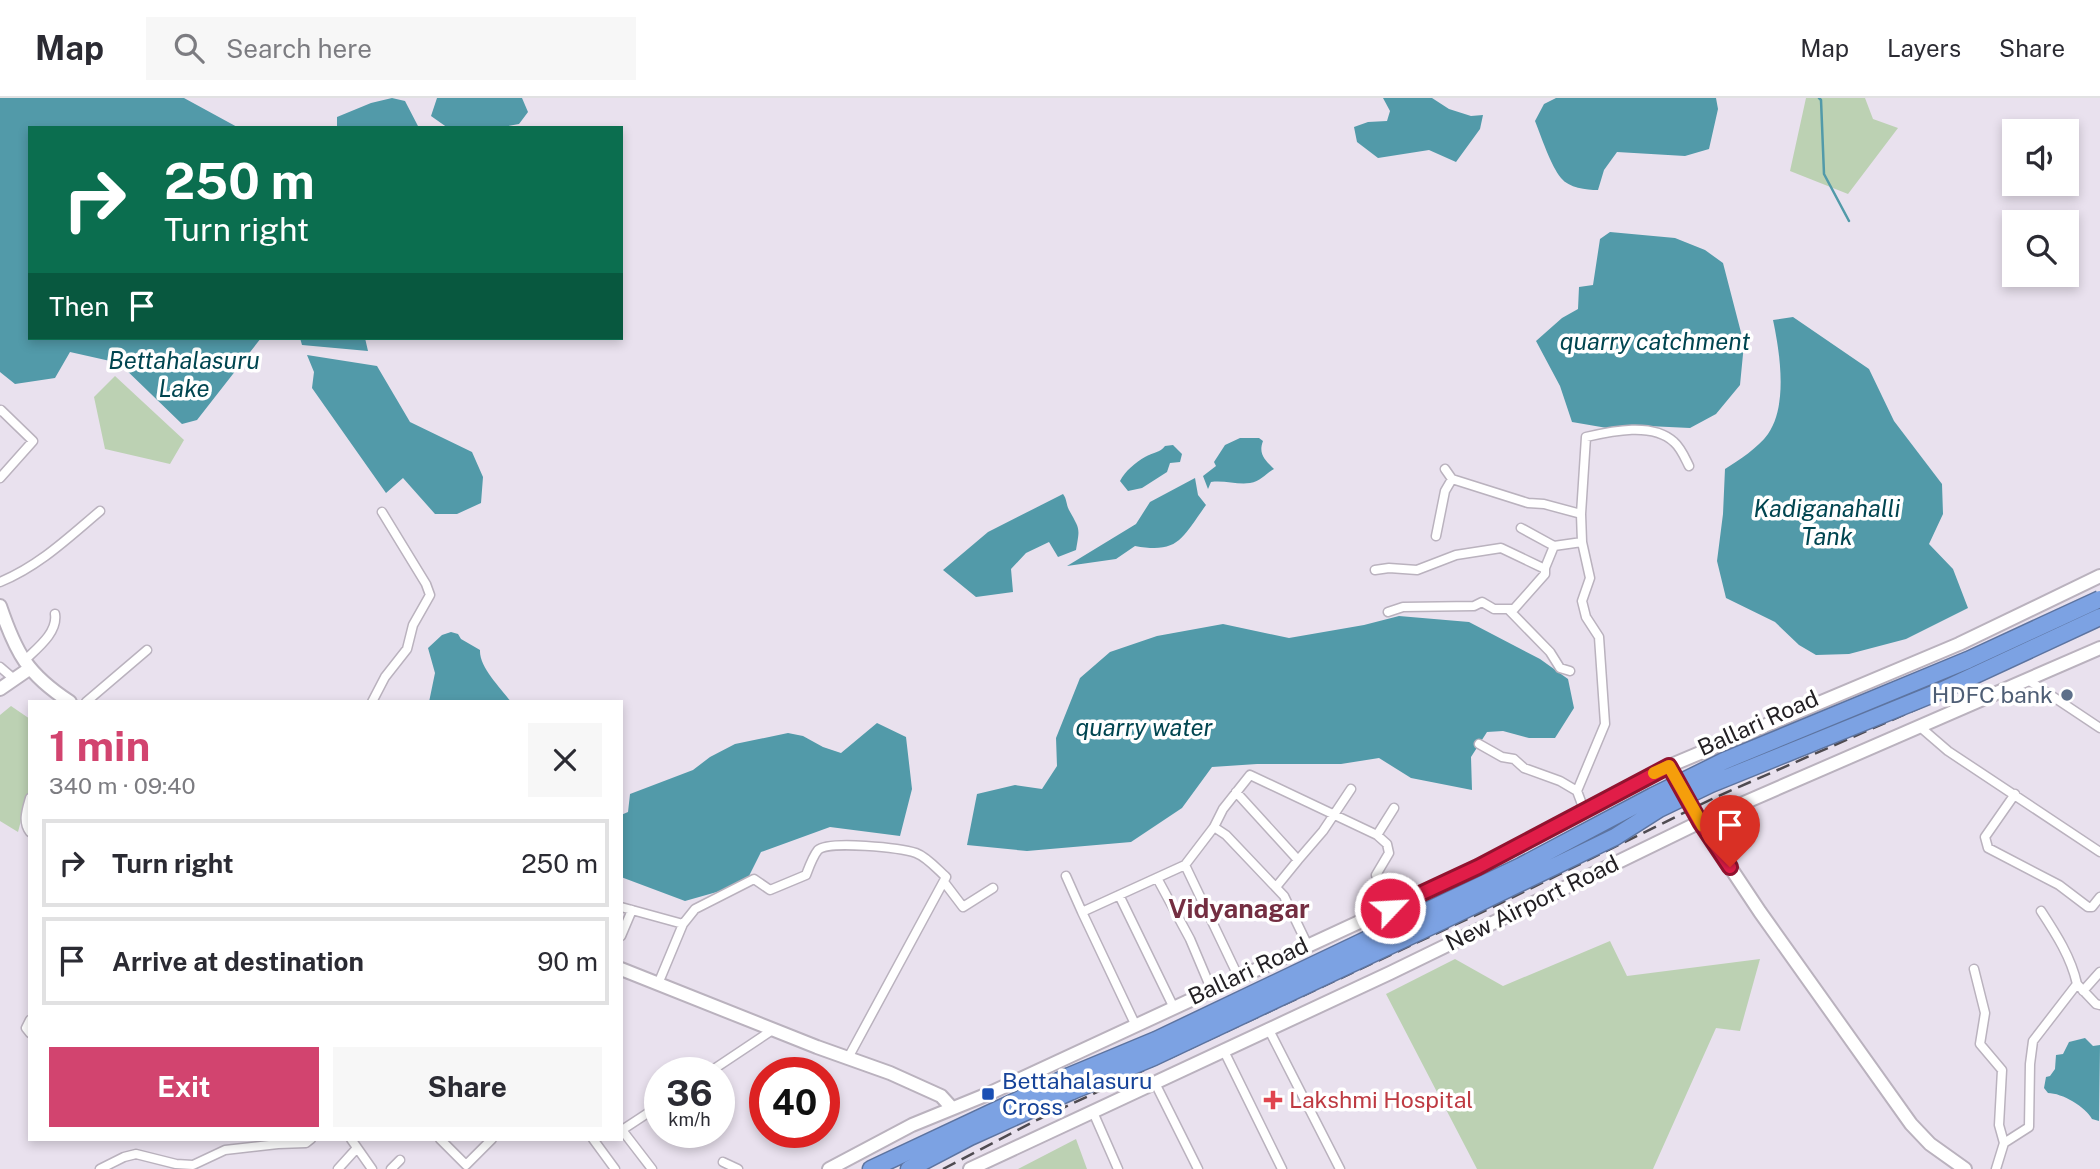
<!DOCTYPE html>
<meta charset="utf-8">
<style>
:root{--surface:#fff;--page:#f7f7f7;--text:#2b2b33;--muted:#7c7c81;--line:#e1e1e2;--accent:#d2446f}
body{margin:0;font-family:"Public Sans",sans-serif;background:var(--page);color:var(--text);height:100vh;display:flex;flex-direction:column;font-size:26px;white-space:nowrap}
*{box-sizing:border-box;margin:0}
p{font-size:23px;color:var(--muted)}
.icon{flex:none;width:38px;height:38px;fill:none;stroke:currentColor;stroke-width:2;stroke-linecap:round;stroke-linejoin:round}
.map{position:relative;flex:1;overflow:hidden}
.panel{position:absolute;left:28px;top:602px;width:595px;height:441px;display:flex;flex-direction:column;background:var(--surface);border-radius:0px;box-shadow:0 4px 10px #0003}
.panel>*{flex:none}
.banner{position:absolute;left:28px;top:28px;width:595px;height:214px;border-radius:0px;box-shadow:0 4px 10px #0003;background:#0b6e4f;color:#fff;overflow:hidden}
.tools{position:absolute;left:2002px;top:21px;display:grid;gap:14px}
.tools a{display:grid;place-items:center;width:77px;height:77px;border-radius:0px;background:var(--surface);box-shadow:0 4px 10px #0003;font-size:35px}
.speed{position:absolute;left:644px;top:959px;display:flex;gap:14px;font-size:35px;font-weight:700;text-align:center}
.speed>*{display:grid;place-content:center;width:91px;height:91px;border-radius:50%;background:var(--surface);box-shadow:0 4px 10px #0003;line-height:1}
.speed small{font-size:18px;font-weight:400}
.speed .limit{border:10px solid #d22;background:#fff;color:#111}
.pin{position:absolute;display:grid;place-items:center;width:60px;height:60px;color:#fff;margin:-72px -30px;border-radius:50% 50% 50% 0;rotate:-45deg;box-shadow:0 0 7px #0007}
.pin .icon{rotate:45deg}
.me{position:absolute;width:77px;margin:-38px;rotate:65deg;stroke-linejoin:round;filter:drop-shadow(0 0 5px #0008)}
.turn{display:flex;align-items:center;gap:24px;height:147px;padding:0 21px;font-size:32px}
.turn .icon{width:91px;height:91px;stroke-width:2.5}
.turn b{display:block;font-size:49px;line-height:60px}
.then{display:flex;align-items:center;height:66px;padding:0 21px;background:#0003;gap:14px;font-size:26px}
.round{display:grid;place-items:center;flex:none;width:74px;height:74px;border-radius:0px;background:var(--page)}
.head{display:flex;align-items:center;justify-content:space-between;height:119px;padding:0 21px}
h1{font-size:42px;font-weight:700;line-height:52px;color:var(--accent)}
.action{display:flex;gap:14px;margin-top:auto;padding:14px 21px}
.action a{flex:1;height:80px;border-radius:0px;background:var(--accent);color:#fff;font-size:28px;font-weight:700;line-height:80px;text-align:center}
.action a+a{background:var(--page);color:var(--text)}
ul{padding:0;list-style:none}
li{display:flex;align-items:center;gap:21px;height:88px;margin:0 14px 10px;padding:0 7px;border:4px solid var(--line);border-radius:0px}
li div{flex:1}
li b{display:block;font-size:26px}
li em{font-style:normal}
header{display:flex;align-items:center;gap:42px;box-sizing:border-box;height:98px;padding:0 35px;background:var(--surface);border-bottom:2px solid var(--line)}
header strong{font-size:33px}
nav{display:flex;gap:38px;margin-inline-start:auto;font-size:24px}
.search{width:490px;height:63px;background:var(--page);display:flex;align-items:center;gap:18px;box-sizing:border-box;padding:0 24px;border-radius:0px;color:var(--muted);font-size:26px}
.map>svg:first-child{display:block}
.green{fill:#bcd1b3}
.water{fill:#529aa9}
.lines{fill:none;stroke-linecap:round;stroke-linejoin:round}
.stream{stroke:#529aa9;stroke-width:2.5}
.street-casing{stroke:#bab2be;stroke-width:11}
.secondary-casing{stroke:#bab2be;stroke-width:16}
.highway-casing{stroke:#5d74a0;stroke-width:19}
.street{stroke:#fff;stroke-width:8}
.secondary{stroke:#fff;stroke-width:12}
.highway{stroke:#7ca2e3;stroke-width:16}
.rail{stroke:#4f4b51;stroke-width:2.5;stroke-dasharray:14 7;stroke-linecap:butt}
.highway-bridge-casing{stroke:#5d74a0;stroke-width:19;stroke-linecap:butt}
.highway-bridge{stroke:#7ca2e3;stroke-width:16}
.route-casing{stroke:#92132f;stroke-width:18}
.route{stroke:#e11d48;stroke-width:12}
.slow{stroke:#f59e0b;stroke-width:12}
.service-dot{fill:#5c6f8a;stroke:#fff;stroke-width:2.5}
.transit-dot{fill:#1a4fb4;stroke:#fff;stroke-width:2.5}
.health-dot{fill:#e0444e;stroke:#fff;stroke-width:2.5}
.labels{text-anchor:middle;stroke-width:7;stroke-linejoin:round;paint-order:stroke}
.service-label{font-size:23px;fill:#4e5e75;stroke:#fff;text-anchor:end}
.street-label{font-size:23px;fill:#232024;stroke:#fff}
.transit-label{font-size:23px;fill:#164399;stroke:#fff;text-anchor:start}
.health-label{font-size:23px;fill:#be3a42;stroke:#fff;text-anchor:start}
.water-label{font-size:24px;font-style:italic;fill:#004550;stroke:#fff}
.quarter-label{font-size:26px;font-weight:bold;fill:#742e41;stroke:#fff}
</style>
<header>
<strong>Map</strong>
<div class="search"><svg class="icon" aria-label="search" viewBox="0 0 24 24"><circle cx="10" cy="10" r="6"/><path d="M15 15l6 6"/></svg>Search here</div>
<nav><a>Map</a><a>Layers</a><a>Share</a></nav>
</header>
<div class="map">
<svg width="2100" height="1071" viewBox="0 0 2100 1071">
<rect width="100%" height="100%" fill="#e9e1ee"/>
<path class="green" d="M1806,0H1865L1873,21L1898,30L1848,96L1790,73Z
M115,278L184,342L170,366L105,351L94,299Z
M11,608L30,621V688L18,734L0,723V617Z
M1610,843L1627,878L1760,861L1740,933L1716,930L1653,1071H1477L1386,896L1455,861L1503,888Z
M1076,1041L1087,1071H1018Z"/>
<path class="water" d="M0,0H184L239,30H30V240H261L197,322L182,326L119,265L70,254L55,280L15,286L0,274Z
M392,0L405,3L419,30L337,29V19L371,5Z
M437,0H522L528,14L519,26L497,30H448L431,18Z
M1383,0H1432L1449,11L1471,18L1483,17L1480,31L1456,64L1429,52L1378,60L1357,44L1354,29L1368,24L1387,23L1390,13Z
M1556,0H1716L1718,11L1709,51L1685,58L1617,54L1604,72L1598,92C1586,92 1569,90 1561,80C1551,68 1541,38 1535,23L1544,6Z
M1610,134L1675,140L1705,152L1723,165L1744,246L1740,287L1716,316L1690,330L1648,328L1607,330L1572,324L1560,288L1536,243L1562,220L1578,211L1579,189L1593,187L1600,141Z
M1793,219L1869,271L1894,323L1942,386L1943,416L1929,446L1953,471L1968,510L1906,541L1849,556L1816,557L1799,547L1775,524L1726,500L1717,463L1723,416L1725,371C1739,362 1758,350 1768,336C1788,307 1780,255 1773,222Z
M300,240H365L368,253L302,247Z
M307,257L377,268L410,324L472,354L483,379L481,405L457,416H435L403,380L386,395L312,290L314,274Z
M1240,340H1259L1263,343C1258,356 1265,362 1274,371C1265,376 1261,383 1250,385C1238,387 1224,382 1211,384L1208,391L1203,378L1216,368L1214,364L1225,347Z
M1173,347L1182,356L1180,364L1170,365L1167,374L1142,390L1128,393L1120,383C1125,373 1136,364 1145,359C1153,354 1160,355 1165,348Z
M1195,380L1198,397L1206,407C1182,440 1179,456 1135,448L1116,461L1067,468L1136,426L1150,404Z
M1063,396C1067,401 1066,406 1069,412C1080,432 1080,429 1076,452L1058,459L1049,444L1026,455L1011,471L1013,494L976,499L943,472L988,434Z
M1399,518L1469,524L1540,561L1568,581L1574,610L1555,640H1529L1503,633L1487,634L1471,659L1472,692L1411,680L1379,660L1341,666H1257L1212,669L1182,710L1131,744L1027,753L967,747L977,696L1015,687L1042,691L1057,668L1056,640L1080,580L1110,554L1157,538L1223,526L1289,540L1364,527Z
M451,534L458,536L461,541L480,552C479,569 501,590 511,604H429L435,575L428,550L442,537Z
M877,625L906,639L912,691L900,738L830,729L761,754L745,786L685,803L621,779V717L628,714L630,696L693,672L710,659L735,646L759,641L788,635L803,638L823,649L841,655Z
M2085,940L2093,948L2100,947L2099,1023L2092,1021C2086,1009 2062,995 2048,995L2044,990L2046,979L2050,978L2055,971L2056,957L2063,956L2069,944Z"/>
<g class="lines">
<path class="stream" d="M1819,0L1821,2L1824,76L1849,123"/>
<g class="street-casing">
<path id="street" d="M0,313L1,312L33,343L0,380
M1445,371L1452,381L1528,405L1544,406L1581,416
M1521,430L1554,448
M1436,438L1445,393L1452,381
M1375,472L1389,470L1417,472L1456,457L1501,450L1545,471
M0,484C39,468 68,440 100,413
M1509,512L1550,554L1560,570L1570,573
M1388,514L1403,509L1474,508L1482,504L1494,511H1514L1545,476V470L1554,448L1582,444
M24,563C36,551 58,535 55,516
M0,569L14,581
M2028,582L2100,630
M86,604L147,552
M372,604L385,579L407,551L413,527L430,497L426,486L382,414
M1919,628L1948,653L2100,754
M1479,646L1502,659L1514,661L1524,670L1560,683L1577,693
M1236,694L1298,762L1276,789
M2015,696L1985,739L1988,750L2059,787L2088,809H2092L2100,799
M30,700C27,711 22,724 30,734
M1583,709L1577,693L1605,626L1599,539L1586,519L1582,503L1590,480L1582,444L1581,416L1586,339C1612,333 1653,324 1674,344C1681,350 1685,360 1689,368
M1214,729L1223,711L1250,677L1377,737L1387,746L1389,755L1376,777L1390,810
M1377,737L1394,710
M1298,762L1323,733L1351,691
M1185,767L1239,880
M1066,778L1082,814
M1157,780L1190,841L1212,893
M944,784L963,809L993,790
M1119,797L1174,910
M621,809L683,826L658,886
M683,826L695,811L754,781L770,792L806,777C809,769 813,758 818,752C829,742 901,750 916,755C927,759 938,772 946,779L848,960
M621,838L632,812
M1974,871L1985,915L1980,946L2002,972L1999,1027L2004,1045L1996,1071
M2077,886L2096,906L2100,907
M2083,893L2100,874
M30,922L26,930L30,935
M1136,928L1082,814L1185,767L1214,729L1226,737L1284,798L1308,848
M1268,930L1340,1071
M1223,951L1282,1071
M708,975L774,931
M1155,985L1198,1071
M1093,1014L1118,1071
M351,1041L372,1071
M440,1041L466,1067L492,1041
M593,1041L615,1071
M2004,1045L2029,1029L2030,966L2033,943L2077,886C2071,859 2056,836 2041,813
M723,1064L738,1071
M100,1071L124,1059L136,1056L176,1066L193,1067L225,1052L278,1046L306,1045L311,1041
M338,1071L357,1050
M391,1071L400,1062
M652,1071L622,1032L660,1007"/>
</g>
<g class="secondary-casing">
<path id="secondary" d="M0,508C16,555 27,576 70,604
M0,591L29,571
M1669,668L1700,724L1760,814L1911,1026L1930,1046L1965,1071
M621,871L817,949L890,975L941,998L952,1010
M829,1071L912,1027L988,996L1478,769L1669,668L1959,546L2100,478
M970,1071L1390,875L1700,724L2100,550"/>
</g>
<g class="highway-casing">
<path id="highway" d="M871,1071L1067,979
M909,1071L970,1039L1072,993"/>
</g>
<use href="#street" class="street"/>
<use href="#secondary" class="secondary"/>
<use href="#highway" class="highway"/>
<path class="rail" d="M943,1071L1035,1023L1491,810L1716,699L1949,597L2100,525"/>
<g class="highway-bridge-casing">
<path id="highway-bridge" d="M1067,979L1156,942L1521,768L1653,698L1724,663L1968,562L2100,501
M1072,993L1154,959L1442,823L1615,739L1659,711L1711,686L1943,592L2100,519"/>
</g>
<use href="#highway-bridge" class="highway-bridge"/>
</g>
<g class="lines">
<g class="route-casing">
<path id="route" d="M1390,810L1478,769L1669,668L1700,724L1730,769"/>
</g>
<use href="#route" class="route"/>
<path class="slow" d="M1654,675L1669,668L1703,728"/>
</g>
<circle class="service-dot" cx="2067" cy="597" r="7"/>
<rect class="transit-dot" x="981" y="989" width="14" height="14" rx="3.5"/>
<path class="health-dot" d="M1269.5 991.5h7v7h7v7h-7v7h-7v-7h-7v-7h7z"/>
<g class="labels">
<g class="service-label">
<text x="2053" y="605">HDFC bank</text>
</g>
<g class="street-label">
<text transform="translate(1758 625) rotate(-24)" y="8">Ballari Road</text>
<text transform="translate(1532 805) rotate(-26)" y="8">New Airport Road</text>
<text transform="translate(1248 873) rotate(-25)" y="8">Ballari Road</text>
</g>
<g class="transit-label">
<text x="1002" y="991">Bettahalasuru<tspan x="1002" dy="26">Cross</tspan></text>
</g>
<g class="health-label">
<text x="1289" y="1010">Lakshmi Hospital</text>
</g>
<g class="water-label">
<text x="1655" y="252">quarry catchment</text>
<text x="184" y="271">Bettahalasuru<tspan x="184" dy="28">Lake</tspan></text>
<text x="1827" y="419">Kadiganahalli<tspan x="1827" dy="28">Tank</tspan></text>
<text x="1144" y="638">quarry water</text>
</g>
<g class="quarter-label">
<text x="1239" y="820">Vidyanagar</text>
</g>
</g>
</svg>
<div class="tools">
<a><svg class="icon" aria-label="sound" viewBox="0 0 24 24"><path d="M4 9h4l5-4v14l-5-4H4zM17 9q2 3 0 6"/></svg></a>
<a><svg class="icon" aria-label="search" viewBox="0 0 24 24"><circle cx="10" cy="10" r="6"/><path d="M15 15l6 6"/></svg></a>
</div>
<div class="speed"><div>36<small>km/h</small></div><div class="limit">40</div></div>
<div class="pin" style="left:1730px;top:769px;background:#d93025"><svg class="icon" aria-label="arrive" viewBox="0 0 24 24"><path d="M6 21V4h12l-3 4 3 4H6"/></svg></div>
<svg class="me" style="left:1390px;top:810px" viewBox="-20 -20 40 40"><circle r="17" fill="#e11d48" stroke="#fff" stroke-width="3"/><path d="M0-11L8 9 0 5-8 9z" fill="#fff"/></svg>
<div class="banner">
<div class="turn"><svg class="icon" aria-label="right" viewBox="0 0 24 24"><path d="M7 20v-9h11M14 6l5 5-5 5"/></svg><div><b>250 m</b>Turn right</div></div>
<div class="then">Then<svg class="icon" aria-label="arrive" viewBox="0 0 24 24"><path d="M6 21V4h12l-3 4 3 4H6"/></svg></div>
</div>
<section class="panel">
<div class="head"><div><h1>1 min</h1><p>340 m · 09:40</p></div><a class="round"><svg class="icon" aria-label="close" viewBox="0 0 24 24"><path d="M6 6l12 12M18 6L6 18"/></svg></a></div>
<ul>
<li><svg class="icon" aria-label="right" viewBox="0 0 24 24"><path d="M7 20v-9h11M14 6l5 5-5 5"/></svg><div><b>Turn right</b></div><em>250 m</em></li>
<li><svg class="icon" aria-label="arrive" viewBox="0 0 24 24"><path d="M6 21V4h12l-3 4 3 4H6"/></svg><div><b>Arrive at destination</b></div><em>90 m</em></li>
</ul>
<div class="action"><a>Exit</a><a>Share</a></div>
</section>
</div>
